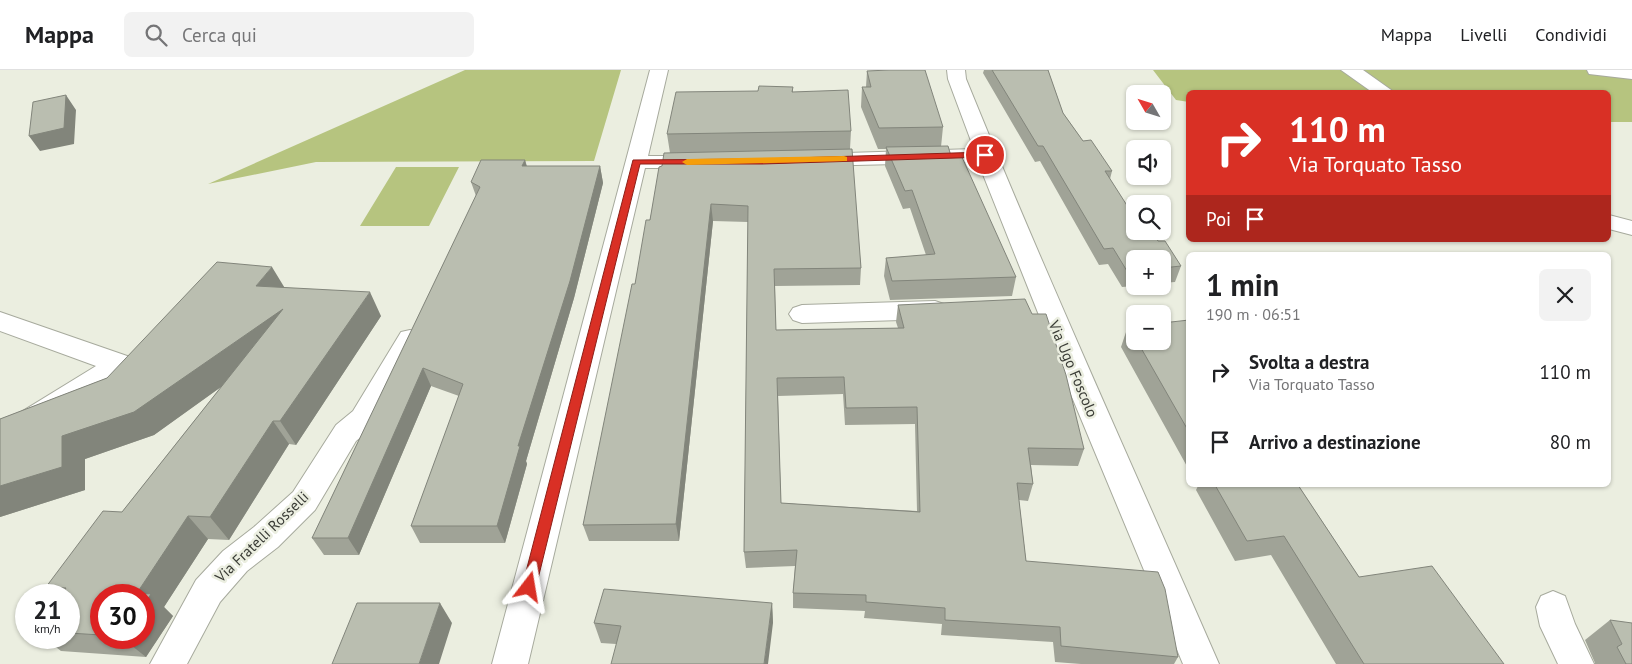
<!DOCTYPE html>
<html lang="it">
<meta charset="utf-8">
<style>
:root{--surface:#fff;--page:#f2f2f2;--text:#202124;--muted:#757577;--line:#e0e0e0}
body{margin:0;font-family:"PT Sans",sans-serif;background:var(--page);color:var(--text);height:100vh;display:flex;flex-direction:column;font-size:19px;white-space:nowrap}
*{box-sizing:border-box;margin:0}
p{font-size:16px;color:var(--muted)}
.icon{flex:none;width:28px;height:28px;fill:none;stroke:currentColor;stroke-width:2;stroke-linecap:round;stroke-linejoin:round}
.map{position:relative;flex:1;overflow:hidden}
.drawer{position:absolute;left:1186px;top:182px;width:425px;height:235px;display:flex;flex-direction:column;background:var(--surface);border-radius:8px;box-shadow:0 1px 4px #0004}
.drawer>*{flex:none}
.top-card{position:absolute;left:1186px;top:20px;width:425px;height:152px;border-radius:8px;box-shadow:0 1px 4px #0004;background:#d93025;color:#fff;overflow:hidden}
.needle{width:32px;rotate:309deg}
.controls{position:absolute;left:1126px;top:15px;display:grid;gap:10px}
.controls a{display:grid;place-items:center;width:45px;height:45px;border-radius:8px;background:var(--surface);box-shadow:0 1px 4px #0004;font-size:25px}
.speed{position:absolute;left:15px;top:514px;display:flex;gap:10px;font-size:25px;font-weight:700;text-align:center}
.speed>*{display:grid;place-content:center;width:65px;height:65px;border-radius:50%;background:var(--surface);box-shadow:0 1px 4px #0004;line-height:1}
.speed small{font-size:12px;font-weight:400}
.speed .limit{border:8px solid #d22;background:#fff;color:#111}
.pin{position:absolute;display:grid;place-items:center;width:42px;height:42px;color:#fff;margin:-21px;border:2px solid #fff;border-radius:50%;box-shadow:0 1px 5px #0007}
.me{position:absolute;width:55px;margin:-28px;rotate:14deg;stroke-linejoin:round;filter:drop-shadow(0 0 4px #0008)}
.turn{display:flex;align-items:center;gap:18px;height:105px;padding:0 20px;font-size:22px}
.turn .icon{width:65px;height:65px;stroke-width:2.5}
.turn b{display:block;font-size:35px;line-height:42px}
.then{display:flex;align-items:center;height:48px;padding:0 20px;background:#0003;gap:10px;font-size:19px}
.round{display:grid;place-items:center;flex:none;width:52px;height:52px;border-radius:8px;background:var(--page)}
.overview{display:flex;align-items:center;justify-content:space-between;height:85px;padding:0 20px}
h1{font-size:30px;font-weight:700;line-height:38px}
ul{padding:0;list-style:none}
li{display:flex;align-items:center;gap:15px;height:70px;padding:0 20px}
li div{flex:1}
li b{display:block;font-size:19px}
li em{font-style:normal}
header{display:flex;align-items:center;gap:30px;box-sizing:border-box;height:70px;padding:0 25px;background:var(--surface);border-bottom:1px solid var(--line)}
header strong{font-size:24px}
nav{display:flex;gap:28px;margin-inline-start:auto;font-size:18px}
.search{width:350px;height:45px;background:var(--page);display:flex;align-items:center;gap:12px;box-sizing:border-box;padding:0 18px;border-radius:8px;color:var(--muted);font-size:19px}
.map>svg:first-child{display:block}
.green{fill:#b6c47f}
.lines{fill:none;stroke-linecap:round;stroke-linejoin:round}
.minor-casing{stroke:#a7aa9d;stroke-width:2}
.minor{fill:#fff;fill-rule:evenodd}
.wall{fill:#a0a397;fill-rule:evenodd}
.shaded-wall{fill:#82857b}
.building{fill:#babeb0;stroke:#82857b;fill-rule:evenodd}
.route{fill:#d93025;stroke:#8d1f18}
.slow{fill:#f59e0b}
.labels{text-anchor:middle;stroke-width:5;stroke-linejoin:round;paint-order:stroke}
.street-label{font-size:15px;fill:#3b3d37;stroke:#ebeee0}
</style>
<header>
<strong>Mappa</strong>
<div class="search"><svg class="icon" aria-label="search" viewBox="0 0 24 24"><circle cx="10" cy="10" r="6"/><path d="M15 15l6 6"/></svg>Cerca qui</div>
<nav><a>Mappa</a><a>Livelli</a><a>Condividi</a></nav>
</header>
<div class="map">
<svg width="1632" height="594" viewBox="0 0 1632 594">
<rect width="100%" height="100%" fill="#ebeee0"/>
<path class="green" d="M465,0H621L594,91L316,92L208,114Z
M1153,0H1632V52H1609V22H1189V32L1176,30Z
M396,97H459L429,156H360Z"/>
<g class="lines">
<g class="minor-casing">
<path id="minor" d="M650,0H668L648,86H699L707,87L710,92L707,97L699,98H645L528,594H492Z
M947,0H965L966,9C1046,206 1134,399 1219,594H1183L1062,303L978,92L815,96L807,95L804,90L807,85L815,84L974,79L948,9Z
M1341,0H1363L1394,22H1372Z
M1587,0H1632V9L1589,4Z
M1609,145L1632,151V165L1609,159Z
M935,231L944,234L948,240L944,246L935,249L802,253L793,250L789,244L793,238L802,235Z
M0,242L130,287L134,294L130,301L10,378L0,382V355L96,296L0,261Z
M410,260L419,262L423,269L373,357L356,371L315,440L278,477L247,501L220,532L187,594H150L196,510L223,481L254,457L293,422L336,355L353,341L401,262Z
M1553,521L1565,526L1575,554L1594,594H1558L1540,556L1536,537L1541,526Z"/>
</g>
<use href="#minor" class="minor"/>
</g>
<path class="wall" d="M984,0H1048L1063,43L1083,71L1112,101L1110,109L1135,161L1158,171L1181,196L1175,212L1162,213V189H1135V216L1122,217L1108,194L1099,195L1040,91L1035,92L983,3Z
M867,1L943,57L941,77L951,86L1016,207L1012,226L890,230L884,206L886,188L926,185L910,138L903,139L885,96L886,79H878L861,37L862,17H866Z
M793,17V22L851,61L850,79L861,198L860,215L775,216L776,260L898,258L896,252L898,235L1084,379L1078,396L1031,395L1033,414L1028,431L1019,430L1026,491L1178,587L1174,594H1081L1055,592L1053,572L941,565L942,554L864,548L865,541L793,538V523L795,496L746,498L744,482L748,152L713,151L679,471H589L583,455L635,214L662,96L670,83L667,64L758,21ZM843,324L845,355L915,354L917,441L781,433L778,326Z
M525,90L527,96H600L603,113L574,228L526,391L527,394L505,473H420L411,456L459,326L431,316L359,485H324L312,468L476,126L471,112Z
M284,217L381,246L296,375L289,374L229,470L208,469L164,537L173,546L146,587L61,581L44,568H69V525H55L46,517L122,442L221,317L154,365L85,389V420L0,447V349L107,308ZM101,525L144,568H101Z
M1189,250V400L1121,277L1128,256H1135V271H1162Z
M1197,415H1298L1359,507L1504,594H1336L1271,485L1235,491L1196,420L1198,416Z
M772,533L773,553L616,574L601,573L594,553Z
M1610,550L1632,594H1594L1595,593L1585,570Z"/>
<path class="shaded-wall" d="M66,25L76,40L74,74L40,81L29,66Z
M525,90L529,107L522,96Z
M600,96L603,113L574,228L526,391L527,394L505,473L497,456L518,376Z
M711,134L713,151L679,471L676,454Z
M272,197L286,220L256,216Z
M370,222L381,246L296,375L280,351Z
M283,239L296,263L154,365L85,389V420L0,447V416L62,366Z
M423,298L431,316L359,485L348,468Z
M273,351L289,374L229,470L210,447Z
M188,446L208,469L164,537L173,546L146,587L122,568H144V534L137,523Z
M440,533L452,553L439,594H419Z
M772,533L773,553L768,594H764Z"/>
<path class="building" d="M889,0H925L943,57L879,58L862,17H871L867,1Z
M992,0H1048L1063,43L1083,71L1091,70L1112,101H1105L1135,148V161H1152L1158,171H1165L1181,196L1162,198V189H1135V200L1127,201L1113,178L1104,179L1043,76H1038Z
M759,16L793,17L792,22L848,20L851,61L667,64L676,22L758,21Z
M66,25L64,58L29,66L33,32Z
M948,76L951,86L961,85L1016,207L892,211L886,188L935,184L912,120L905,121L886,77Z
M852,79L861,198L774,199L776,260L904,258L898,235L1025,229L1032,244H1046L1066,305L1084,379L1028,378L1033,414L1017,413L1026,491L1158,502L1165,519L1178,587L1061,576L1060,557L945,550V538L866,532V525L793,523L797,480L744,482L748,136L711,134L676,454L583,455L632,214H635L646,150H650L659,97L662,96L664,83ZM844,307L846,338L917,337L920,442L781,433L777,308Z
M481,90H525L522,96H600L570,211L518,376H520L497,456H411L463,314L423,298L348,468H312L480,117L471,112Z
M217,192L272,197L256,216L370,222L280,351H273L210,447L188,446L137,523L151,524L144,534V525H101V565L69,563V525H61L66,518L46,517L103,441L122,442L283,239L134,342L62,366V397L0,416V349L107,308Z
M1189,250V362L1137,271H1162V253Z
M1128,256H1135V268Z
M1215,415H1298L1359,507L1432,496L1504,594H1364L1284,466L1247,471Z
M604,519L772,533L764,594H611L621,556L594,553Z
M357,533H440L419,594H332Z
M1610,550L1632,553V594H1626L1617,577L1622,574Z"/>
<path class="route" d="M985,82L988,83V87L762,94H640L536,517L534,521L529,523L524,521L522,517L633,90L762,89Z"/>
<path class="slow" d="M844,86L847,87V91L687,95L682,92L687,89Z"/>
<g class="labels">
<g class="street-label">
<text transform="translate(1073 299) rotate(67)" y="5">Via Ugo Foscolo</text>
<text transform="translate(262 467) rotate(-44)" y="5">Via Fratelli Rosselli</text>
</g>
</g>
</svg>
<div class="controls">
<a><svg class="needle" viewBox="-14 -14 28 28"><path d="M0-13l5 13h-10z" fill="#e53935"/><path d="M0 13l5-13h-10z" fill="#757577"/></svg></a>
<a><svg class="icon" aria-label="sound" viewBox="0 0 24 24"><path d="M4 9h4l5-4v14l-5-4H4zM17 9q2 3 0 6"/></svg></a>
<a><svg class="icon" aria-label="search" viewBox="0 0 24 24"><circle cx="10" cy="10" r="6"/><path d="M15 15l6 6"/></svg></a>
<a>+</a>
<a>−</a>
</div>
<div class="speed"><div>21<small>km/h</small></div><div class="limit">30</div></div>
<div class="pin" style="left:985px;top:85px;background:#d93025"><svg class="icon" aria-label="arrive" viewBox="0 0 24 24"><path d="M6 21V4h12l-3 4 3 4H6"/></svg></div>
<svg class="me" style="left:529px;top:517px" viewBox="-20 -20 40 40"><path d="M0-17L14 15 0 8-14 15z" fill="#d93025" stroke="#fff" stroke-width="4"/></svg>
<div class="top-card">
<div class="turn"><svg class="icon" aria-label="right" viewBox="0 0 24 24"><path d="M7 20v-9h11M14 6l5 5-5 5"/></svg><div><b>110 m</b>Via Torquato Tasso</div></div>
<div class="then">Poi<svg class="icon" aria-label="arrive" viewBox="0 0 24 24"><path d="M6 21V4h12l-3 4 3 4H6"/></svg></div>
</div>
<section class="drawer">
<div class="overview"><div><h1>1 min</h1><p>190 m · 06:51</p></div><a class="round"><svg class="icon" aria-label="close" viewBox="0 0 24 24"><path d="M6 6l12 12M18 6L6 18"/></svg></a></div>
<ul>
<li><svg class="icon" aria-label="right" viewBox="0 0 24 24"><path d="M7 20v-9h11M14 6l5 5-5 5"/></svg><div><b>Svolta a destra</b><p>Via Torquato Tasso</p></div><em>110 m</em></li>
<li><svg class="icon" aria-label="arrive" viewBox="0 0 24 24"><path d="M6 21V4h12l-3 4 3 4H6"/></svg><div><b>Arrivo a destinazione</b></div><em>80 m</em></li>
</ul>
</section>
</div>
